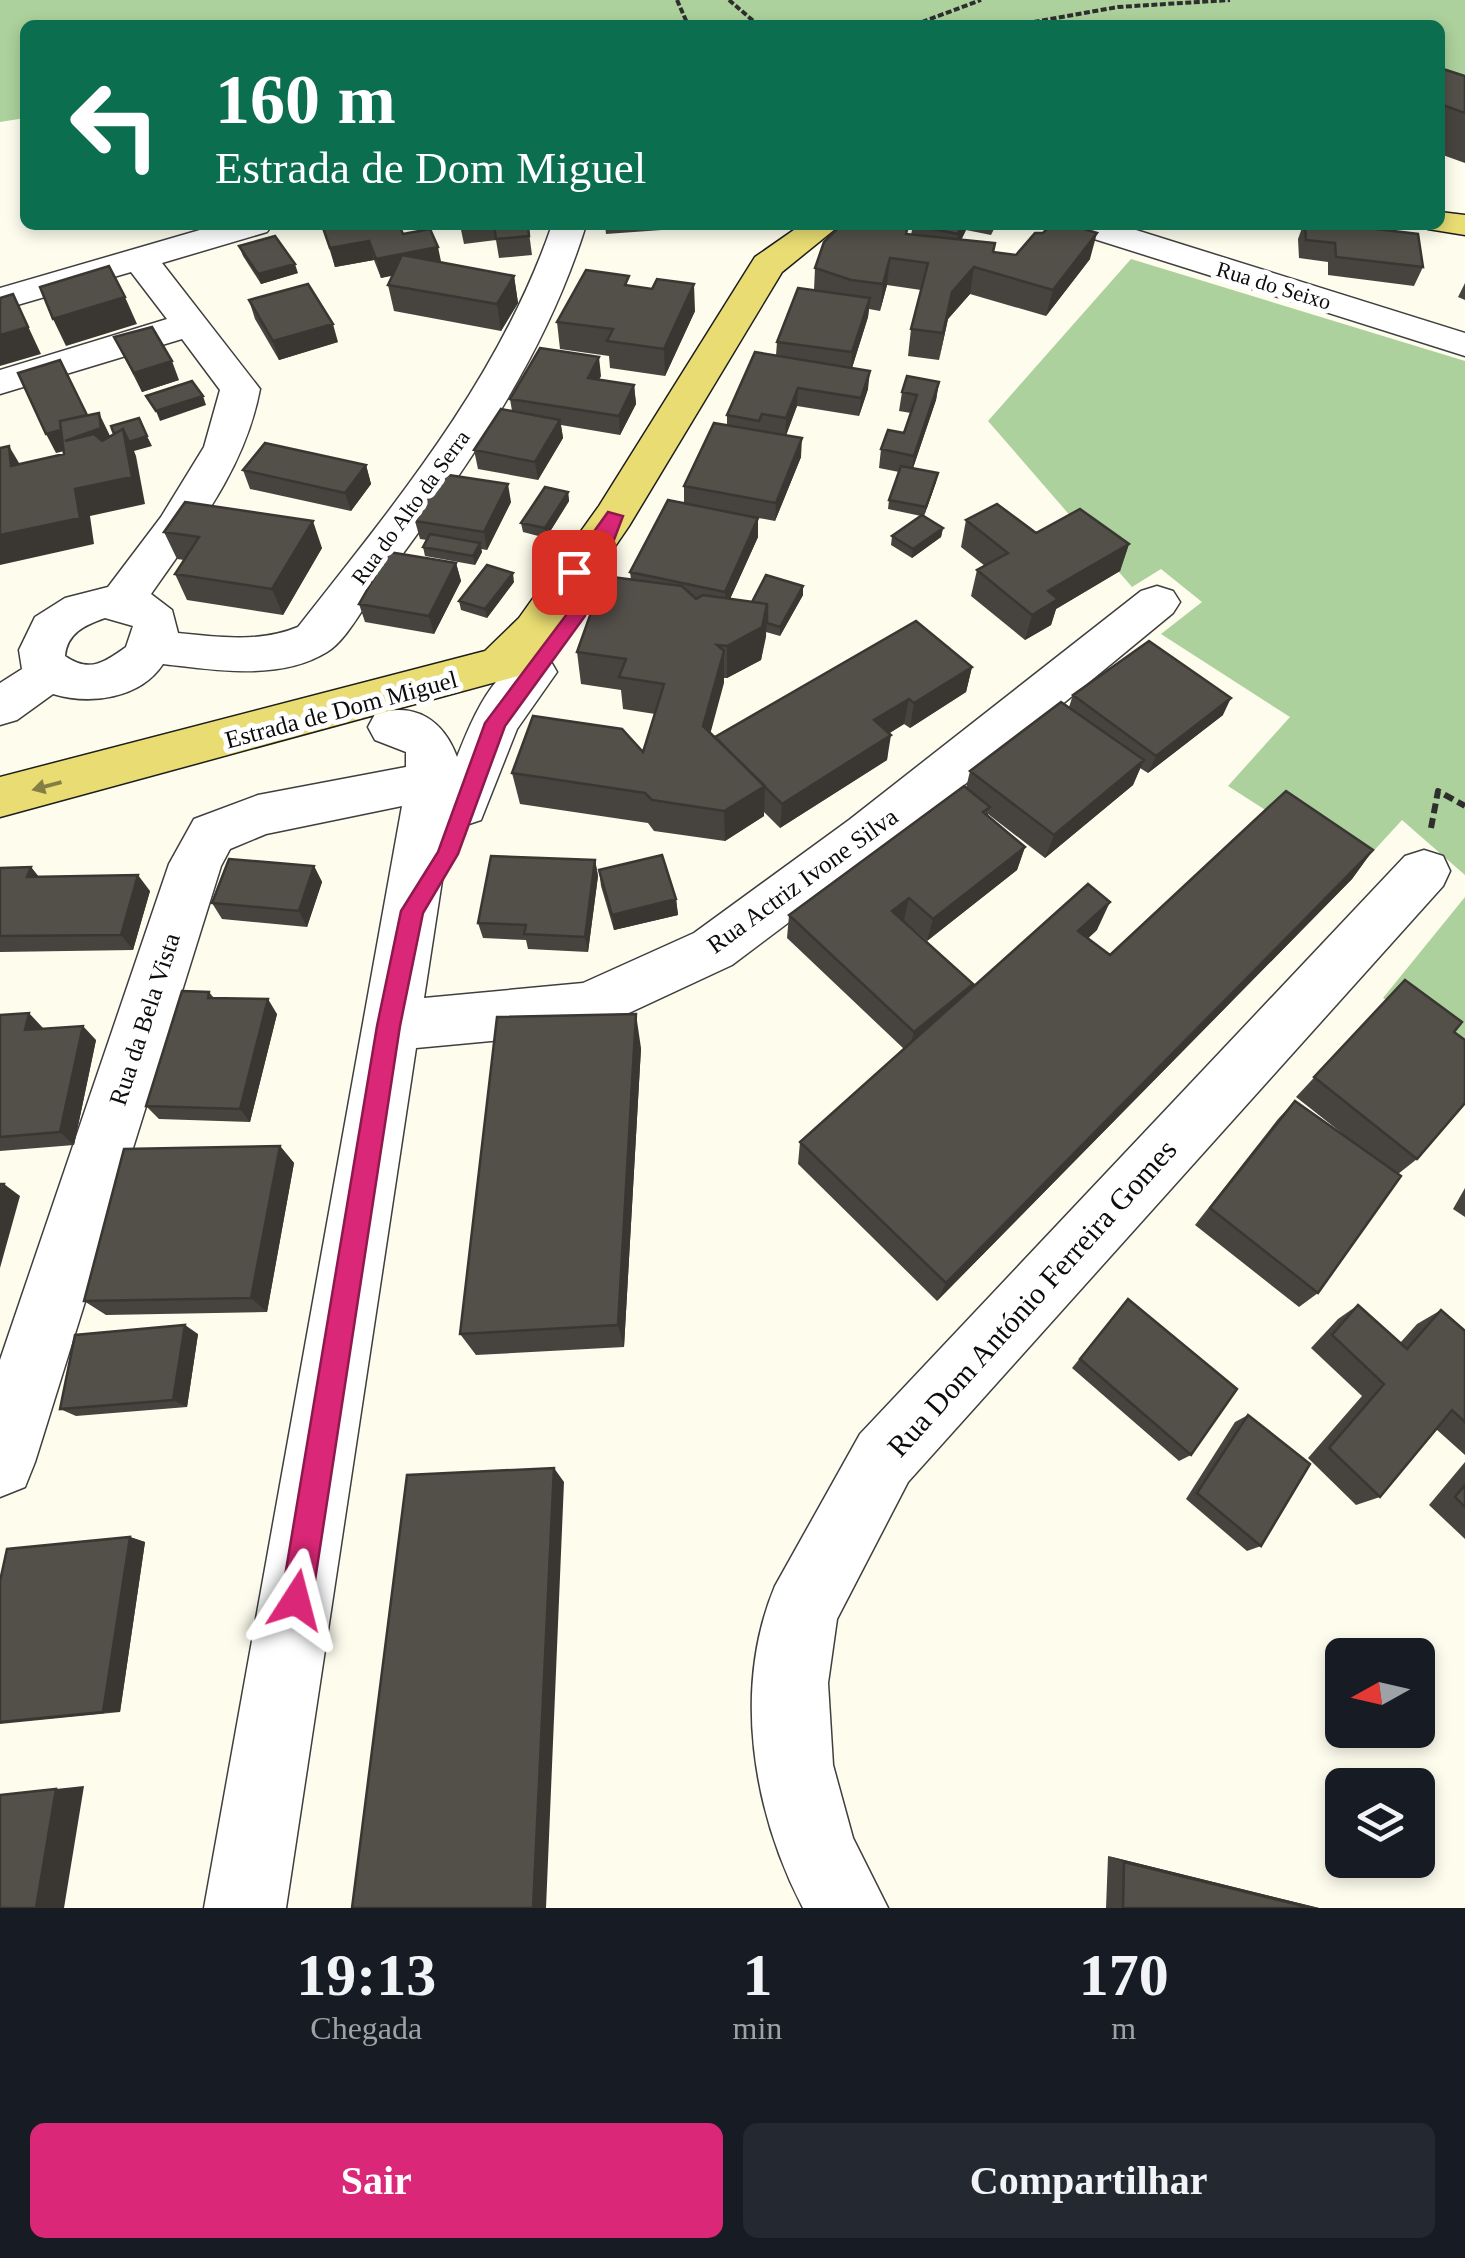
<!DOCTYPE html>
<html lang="pt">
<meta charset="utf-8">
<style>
:root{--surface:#171b24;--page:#242831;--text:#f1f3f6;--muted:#9ea1a6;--accent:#db2777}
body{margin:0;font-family:"Times New Roman",serif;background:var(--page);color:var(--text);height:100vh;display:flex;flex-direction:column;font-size:38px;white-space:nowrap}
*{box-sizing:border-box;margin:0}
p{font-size:32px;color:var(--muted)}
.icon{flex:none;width:55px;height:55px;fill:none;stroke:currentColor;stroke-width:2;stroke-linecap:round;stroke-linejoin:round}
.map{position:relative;height:1908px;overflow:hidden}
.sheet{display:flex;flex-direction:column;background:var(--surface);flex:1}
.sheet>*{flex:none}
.hud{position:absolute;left:20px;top:20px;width:1425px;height:210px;border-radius:15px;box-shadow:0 5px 15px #0003;background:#0b6e4f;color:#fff;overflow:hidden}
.needle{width:65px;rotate:262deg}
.fabs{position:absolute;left:1325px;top:1638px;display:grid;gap:20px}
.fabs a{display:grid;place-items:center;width:110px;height:110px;border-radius:15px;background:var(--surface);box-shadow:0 5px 15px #0003;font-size:50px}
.pin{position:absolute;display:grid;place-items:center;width:85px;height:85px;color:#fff;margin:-42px;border-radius:20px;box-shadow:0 5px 15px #0006}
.me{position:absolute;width:110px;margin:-55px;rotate:9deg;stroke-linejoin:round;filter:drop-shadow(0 0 8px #0008)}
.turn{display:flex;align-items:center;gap:35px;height:210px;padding:0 30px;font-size:45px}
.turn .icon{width:130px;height:130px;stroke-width:2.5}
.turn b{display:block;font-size:70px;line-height:85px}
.eta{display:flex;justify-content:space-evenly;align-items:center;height:170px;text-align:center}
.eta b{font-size:60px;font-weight:700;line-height:70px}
.button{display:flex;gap:20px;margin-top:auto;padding:20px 30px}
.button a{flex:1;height:115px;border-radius:15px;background:var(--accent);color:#fff;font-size:40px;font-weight:700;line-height:115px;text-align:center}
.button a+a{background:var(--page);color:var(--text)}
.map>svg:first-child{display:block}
.forest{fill:#acd19c}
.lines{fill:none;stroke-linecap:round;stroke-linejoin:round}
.minor-casing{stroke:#3f3f3f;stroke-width:3}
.major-casing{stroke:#1d1d1d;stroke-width:3}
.path-far1{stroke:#2e2e2e;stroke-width:4;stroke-dasharray:6 2.5;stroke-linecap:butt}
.path{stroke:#2e2e2e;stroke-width:6;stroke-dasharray:10 5;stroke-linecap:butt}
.minor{fill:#fff;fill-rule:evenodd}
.major{fill:#e8dc72;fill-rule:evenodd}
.wall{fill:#47443f}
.shaded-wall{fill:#3a3733}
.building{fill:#534f49;stroke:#3a3733;stroke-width:2.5}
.oneway{fill:#857e44}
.route{fill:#db2777;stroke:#8e194d;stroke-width:2.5}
.labels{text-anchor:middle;stroke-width:10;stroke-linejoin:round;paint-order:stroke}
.far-street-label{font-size:22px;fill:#0c0c0c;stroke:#fff}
.street-label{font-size:25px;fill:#0c0c0c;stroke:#fff}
.near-street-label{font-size:30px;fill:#0c0c0c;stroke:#fff}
</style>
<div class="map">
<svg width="1465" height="1908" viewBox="0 0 1465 1908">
<rect width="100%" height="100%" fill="#fdfced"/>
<path class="forest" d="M0,0H1465V76L1440,70V25H25V118L0,122Z
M1131,259L1465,361V875L1402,820L1357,869L1228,786L1290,717L1161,634L1202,602L1161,569L1132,587L988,421Z
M1465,897V1051L1383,998Z"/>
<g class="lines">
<g class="minor-casing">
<path id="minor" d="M217,225H272L267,232L162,263L260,389C245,469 196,529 151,594L172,610L178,633C218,637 260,643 298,627C397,501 499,379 552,225H586C544,361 463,473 379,586C364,605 347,640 327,652C280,681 215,670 163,664C140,699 90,705 53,694L17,720L0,725V683L22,669L19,650L35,617L65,598L108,587L161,517L204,447L220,390L182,339L0,394V370L167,319L131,272L0,310V288ZM105,618L133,626L126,647C104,663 89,673 65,656C67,633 85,625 105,618Z
M1067,225H1120L1465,333V356L1072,232Z
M1157,586L1173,591L1180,602L1173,613L885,850L732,965L588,1032L416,1048L286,1908H204L402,806L266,834L230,849L221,866L35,1462L25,1487L0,1497V1360L169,864L194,819L258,795L406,767V752L375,740L368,727L375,714C417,701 444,722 457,757C472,719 501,645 550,660L557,672L517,729L481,820L463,826L451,822L424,998L583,983L694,933L849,820L1141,591Z
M1424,850L1443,856L1450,871L1443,886L908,1482L837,1619L828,1683L833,1765L853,1838L888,1908H803C753,1812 732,1689 775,1586L860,1434L1405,856Z"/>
</g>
<g class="major-casing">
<path id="major" d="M1440,212L1465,215V235L1428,229L1425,225H1440Z
M801,225H840L782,272L629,526L551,640L518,676L0,817V777L485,651L519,618L599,506L755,257Z"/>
</g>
<path class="path-far1" d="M677,0L688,25
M729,0L758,25
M914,25L981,0
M1017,25L1118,7L1230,0"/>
<path class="path" d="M1431,828L1438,791L1465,806"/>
<use href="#minor" class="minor"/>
<use href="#major" class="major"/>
</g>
<path class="wall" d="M1440,68L1465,76V163L1440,154Z
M322,225L403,234L441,263L514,276L518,303L501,331L394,311L388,285L392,275L381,278L374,260L335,267Z
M460,225H528L532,255L499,258L496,240L464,244Z
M605,225H662V230L606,234Z
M913,225H996L991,235L966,230L961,240L994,253L1090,259L1046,316L970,294L948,319L939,360L908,356L911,329L921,290L887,285L880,311L869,309L868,317L852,368L868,389L859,416L797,406L786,436L801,457L775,521L748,516L758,537L730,599L752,602L803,586V595L780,636L766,632L761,660L727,678H724L710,733L715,737L972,667L966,692L910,728L904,724L889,733L887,760L780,828L764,812V816L725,841L654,831L648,823L520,804L512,773L643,752L655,714L623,709L621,690L581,684L577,652L631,580L630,572L684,503V486L727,425V415L776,355L777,342L814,290L815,268L908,235H911Z
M1303,225H1343L1423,267L1414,286L1328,275V262L1299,258L1298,239Z
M239,246L298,273L261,284L243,256Z
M1465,283V300L1458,297Z
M630,286L695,311L665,376L610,368L609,356L560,349L557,322Z
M249,300L338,342L279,360L255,319Z
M114,337L179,380L142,392Z
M601,376L599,379L634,385L636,404L620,435L561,425L563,438L538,480L478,469L474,450L512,411L510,399Z
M939,382L936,400L913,468L936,482L924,516L943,528L941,537L912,558L891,545L892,536L921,516L888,509L889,500L899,472L879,468L881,449L904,433L911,413L899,411L902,392Z
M366,465L371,484L351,511L250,489L243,470Z
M568,492L569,501L546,538L523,532L521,523Z
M511,502L487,550L481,549L482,552L475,565L425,556L423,547L427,540L420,539L415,521Z
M966,520L1036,533L1129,544L1120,571L1056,609L1051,625L1025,640L971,596L977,570L985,566L961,547Z
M164,532L322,548L283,615L187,600L175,574L184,560L177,559Z
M456,563L461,581L434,634L365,622L359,604Z
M514,582L487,618L461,610L459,601Z
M1073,695L1223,715L1148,773L1140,768L1133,785L1045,858L988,814V815L1025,847L1017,870L927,941L904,921L972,988L1097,930L1088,938L1110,955L1373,850L1352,879L937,1301L798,1164L800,1142L904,1049L787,938L789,915L966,788L970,771L1069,707Z
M595,860L598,876L588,952L528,949L526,940L483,938L478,923Z
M314,866L322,882L307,927L222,919L212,903Z
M31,867L38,877L150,891L133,950L0,952V868Z
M599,870L676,899L678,915L614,930L601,886Z
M1405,980L1454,1032L1417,1159L1398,1174L1318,1293L1299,1307L1195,1225L1278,1119L1295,1101L1348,1138L1296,1097Z
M209,992L214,998L277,1014L250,1122L159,1119L146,1106Z
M0,1015L43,1028V1029L96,1040L74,1145L0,1151Z
M641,1048L624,1347L476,1355L460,1334Z
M280,1146L294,1163L267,1312L106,1315L84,1301Z
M1465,1188V1217L1453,1209Z
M1128,1299L1191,1455L1179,1461L1072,1368Z
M1358,1305L1400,1343L1417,1324L1441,1310L1465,1331V1455L1436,1429L1380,1497L1356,1505L1308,1458L1362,1396L1311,1348L1338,1319Z
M198,1334L187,1407L76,1416L60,1409Z
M1248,1415L1261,1546L1247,1551L1186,1499L1235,1422Z
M1465,1462V1539L1429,1505Z
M130,1537L145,1542L120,1712L0,1724V1581Z
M1108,1856L1319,1908H1106Z"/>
<path class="shaded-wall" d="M962,225H967L966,230L955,253L958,234Z
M1097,233L1090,259L1046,316L1053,290Z
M369,241L374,260L335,267L330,248Z
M438,247L442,266L381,278L376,259Z
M890,258L887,285L880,311L883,284Z
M295,264L298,273L261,284L258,274Z
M974,267L970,294L948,319L939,360L952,292Z
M514,276L518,303L501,331L497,304Z
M694,284L695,311L665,376L664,349Z
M13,294L41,354L0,366V335Z
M125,297L137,324L66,346L53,319Z
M870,298L868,317L851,371L852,352Z
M333,324L338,342L279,360L273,341Z
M599,357L601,376L590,396L588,378Z
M172,361L179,380L142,392L134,373Z
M870,371L868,389L859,416L861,398Z
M939,382L936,400L911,474L914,456Z
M634,385L636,404L620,435L619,416Z
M798,388L797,406L785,437L786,418Z
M203,396L206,405L160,421L156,411Z
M99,413L112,440L56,453L46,434Z
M560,420L563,438L538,480L535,462Z
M123,429L147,436L152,446L134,451L136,456L145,504L90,516L94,544L0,565V535L75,489Z
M802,438L801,457L775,521L776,503Z
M9,446L25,473L11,466Z
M366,465L371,484L351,511L345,493Z
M938,473L936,482L924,516L926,507Z
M508,484L511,502L487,550L484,532Z
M568,492L569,501L546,538L545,528Z
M758,518V537L725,610V592Z
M313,521L322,548L283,615L272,589Z
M943,528L941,537L912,558L913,549Z
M480,543L482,552L475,565L473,556Z
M1129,544L1120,571L1056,609L1051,625L1025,640L1032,615L1048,591Z
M456,563L461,581L434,634L429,616Z
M513,573L514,582L487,618L485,609Z
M803,586V595L780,636V627Z
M767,604L766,637L761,660L727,678V646Z
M724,651V683L704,757L703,726Z
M972,667L966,692L910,728L914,703Z
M1231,698L1223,715L1148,773L1156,756Z
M909,699L904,724L871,745L874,720Z
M891,735L887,760L780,828L782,804Z
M1144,760L1133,785L1045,858L1054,835Z
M765,786L764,816L725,841L724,811Z
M1025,847L1017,870L927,941L933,919Z
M1373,850L1352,879L937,1301L946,1283Z
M595,860L598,876L588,952L585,937Z
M314,866L322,882L307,927L299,911Z
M31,867L44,883L27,877Z
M138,875L150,891L133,950L121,935Z
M909,898L904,920L888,933L892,911Z
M676,899L678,915L614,930L612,915Z
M1110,902L1097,930L1066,959L1078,931Z
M973,984L967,1005L908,1052L914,1032Z
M268,999L277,1014L250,1122L240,1109Z
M29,1013L43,1028L39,1044L25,1030Z
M636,1014L641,1048L624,1347L618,1325Z
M83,1026L96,1040L74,1145L60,1132Z
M280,1146L294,1163L267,1312L251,1298Z
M4,1184L20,1196L0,1268V1199Z
M185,1325L198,1334L187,1407L173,1400Z
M554,1468L564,1482L546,1908H533Z
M130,1537L145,1542L120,1712H103Z
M84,1786L64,1908H36L56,1789Z
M1108,1856L1319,1908H1311L1124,1862Z"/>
<path class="building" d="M1440,68L1465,76V113L1440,104Z
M322,225H399L403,234L430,229L438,247L376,259L369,241L330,248Z
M494,225H528L529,236L496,239Z
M841,225H908L906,234L995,243L993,252L1016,255L1035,233H1043L1051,225H1071L1097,233L1053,290L974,267L952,292L943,333L911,329L928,263L890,258L883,284L851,280L815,268L824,242Z
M913,225H962L958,234Z
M1305,225H1343L1418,234L1423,267L1336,257L1335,243L1306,240Z
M275,236L295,264L258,274L239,246Z
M402,255L514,276L497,304L388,285Z
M109,266L125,297L53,319L40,287Z
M586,270L629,276L625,285L652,289L657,279L694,284L664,349L607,341L613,329L557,322Z
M308,284L333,324L273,341L249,300Z
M798,288L870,298L852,352L777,342Z
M13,294L28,327L0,335V298Z
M152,327L172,361L134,373L114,337Z
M540,348L599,357L588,378L634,385L619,416L510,399Z
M755,352L870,371L861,398L798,388L786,418L762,414L759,421L727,415Z
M60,360L87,415L60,421L61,430L46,434L18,373Z
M907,376L939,382L914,456L881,449L888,430L904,433L917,395L902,392Z
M192,381L203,396L156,411L146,396Z
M501,409L560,420L535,462L474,450Z
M99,413L101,428L65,441L94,434L102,441L123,429L132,477L75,489L80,518L0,535V448L9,446L11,466L64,454L60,421Z
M139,418L147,436L129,442L123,429L114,434L111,426Z
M714,423L802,438L776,503L684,486Z
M265,443L366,465L345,493L243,470Z
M901,466L938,473L926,507L889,500Z
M442,474L508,484L484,532L415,521Z
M545,487L568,492L545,528L521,523Z
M668,500L758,518L725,592L630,572Z
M185,502L313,521L272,589L175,574L199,537L164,532Z
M997,504L1036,533L1080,509L1129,544L1048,591L1058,599L1032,615L977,570L1008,553L966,520Z
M922,515L943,528L913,549L892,536Z
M430,534L480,543L473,556L423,547Z
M389,552L456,563L429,616L359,604Z
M487,565L513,573L485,609L459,601Z
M766,575L803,586L780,627L767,623V604L752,602Z
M604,576L682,586L696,599L703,595L767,604L762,627L727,646L717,645L724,651L703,726L765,786L724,811L652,800L645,793L512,773L533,716L622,729L643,752L664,684L619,677L626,659L577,652Z
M916,621L972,667L914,703L909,699L874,720L891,735L782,804L715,737Z
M1149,641L1231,698L1156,756L1073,695Z
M1061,702L1144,760L1054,835L970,771Z
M964,786L990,807L983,812L1025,847L933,919L909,898L892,911L973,984L914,1032L789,915Z
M1286,791L1373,850L946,1283L800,1142L1088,884L1110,902L1078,931L1110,955Z
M662,855L676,899L612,915L599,870Z
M491,856L595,860L585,937L524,934L526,925L478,923Z
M229,859L314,866L299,911L212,903Z
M31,867L27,877L138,875L121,935L0,936V868Z
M1405,980L1462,1022L1454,1032L1465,1040V1103L1417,1159L1314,1077Z
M182,991L209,992L208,998L268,999L240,1109L146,1106Z
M29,1013L25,1030L83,1026L60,1132L0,1137V1015Z
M636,1014L618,1325L460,1334L497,1017Z
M1295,1101L1401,1176L1318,1293L1210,1208Z
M280,1146L251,1298L84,1301L124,1149Z
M0,1184H4L0,1199Z
M1128,1299L1237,1389L1191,1455L1080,1359Z
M1358,1305L1407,1349L1441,1310L1465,1331V1422L1452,1410L1380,1497L1329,1448L1384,1384L1332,1335Z
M185,1325L173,1400L60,1409L75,1335Z
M1248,1415L1310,1464L1261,1546L1197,1493Z
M554,1468L533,1908H352L407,1475Z
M1465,1485V1507L1455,1497Z
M130,1537L103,1712L0,1722V1581L7,1549Z
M56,1789L36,1908H0V1795Z
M1124,1862L1311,1908H1123Z"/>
<defs><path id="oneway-solid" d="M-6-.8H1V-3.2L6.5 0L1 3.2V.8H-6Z" transform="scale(2.5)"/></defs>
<use class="oneway" href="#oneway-solid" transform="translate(47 786) rotate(165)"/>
<path class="route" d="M608,512L623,516L585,616L505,726L458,854L423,913L400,1026L312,1600L307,1611L296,1615L286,1611L281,1600L377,1026L401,911L438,852L485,723L567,614L583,575L574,579L565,572Z"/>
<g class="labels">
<g class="far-street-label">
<text transform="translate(1274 285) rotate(17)" y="8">Rua do Seixo</text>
<text transform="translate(410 507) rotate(-54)" y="8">Rua do Alto da Serra</text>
</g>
<g class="street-label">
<text transform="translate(341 709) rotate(-15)" y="9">Estrada de Dom Miguel</text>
<text transform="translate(802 880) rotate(-36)" y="9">Rua Actriz Ivone Silva</text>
<text transform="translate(144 1019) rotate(-72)" y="9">Rua da Bela Vista</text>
</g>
<g class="near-street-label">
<text transform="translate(1032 1298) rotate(-48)" y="10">Rua Dom António Ferreira Gomes</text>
</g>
</g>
</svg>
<div class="fabs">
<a><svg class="needle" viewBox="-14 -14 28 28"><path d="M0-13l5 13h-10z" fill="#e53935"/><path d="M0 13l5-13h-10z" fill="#9ea1a6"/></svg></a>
<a><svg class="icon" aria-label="layers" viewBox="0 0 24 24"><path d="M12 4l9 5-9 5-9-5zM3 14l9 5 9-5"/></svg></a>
</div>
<div class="pin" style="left:574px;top:572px;background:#d93025"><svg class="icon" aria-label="arrive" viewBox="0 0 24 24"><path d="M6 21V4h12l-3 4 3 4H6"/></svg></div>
<svg class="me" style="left:296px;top:1600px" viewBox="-20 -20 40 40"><path d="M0-17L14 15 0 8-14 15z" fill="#db2777" stroke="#fff" stroke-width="4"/></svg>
<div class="hud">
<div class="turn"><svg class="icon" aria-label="left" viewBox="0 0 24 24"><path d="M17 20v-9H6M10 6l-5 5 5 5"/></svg><div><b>160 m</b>Estrada de Dom Miguel</div></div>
</div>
</div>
<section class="sheet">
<div class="eta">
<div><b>19:13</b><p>Chegada</p></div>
<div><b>1</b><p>min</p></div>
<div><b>170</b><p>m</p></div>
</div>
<div class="button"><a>Sair</a><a>Compartilhar</a></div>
</section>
